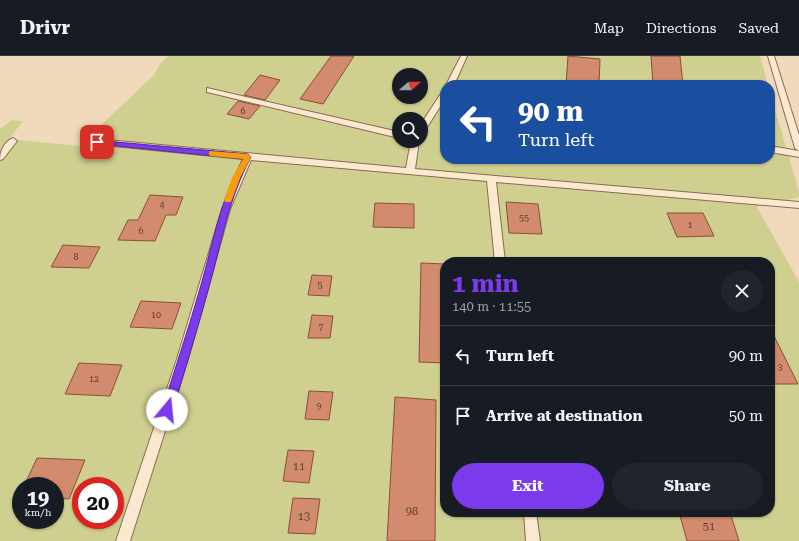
<!DOCTYPE html>
<meta charset="utf-8">
<style>
:root{--surface:#171b24;--page:#20242c;--text:#f1f3f6;--muted:#9ea1a6;--line:#363941;--accent:#7c3aed}
body{margin:0;font-family:"Roboto Serif",serif;background:var(--page);color:var(--text);height:100vh;display:flex;flex-direction:column;font-size:15px;white-space:nowrap}
*{box-sizing:border-box;margin:0}
p{font-size:13px;color:var(--muted)}
.icon{flex:none;width:22px;height:22px;fill:none;stroke:currentColor;stroke-width:2;stroke-linecap:round;stroke-linejoin:round}
.map{position:relative;flex:1;overflow:hidden}
.sheet{position:absolute;left:440px;top:201px;width:335px;height:260px;display:flex;flex-direction:column;background:var(--surface);border-radius:16px;box-shadow:0 1px 3px #0004}
.sheet>*{flex:none}
.hud{position:absolute;left:440px;top:24px;width:335px;height:84px;border-radius:16px;box-shadow:0 1px 3px #0004;background:#1a4fa0;color:#fff;overflow:hidden}
.needle{width:26px;rotate:70deg}
.buttons{position:absolute;left:392px;top:12px;display:grid;gap:8px}
.buttons a{display:grid;place-items:center;width:36px;height:36px;border-radius:50%;background:var(--surface);box-shadow:0 1px 3px #0004;font-size:20px}
.speed{position:absolute;left:12px;top:421px;display:flex;gap:8px;font-size:20px;font-weight:700;text-align:center}
.speed>*{display:grid;place-content:center;width:52px;height:52px;border-radius:50%;background:var(--surface);box-shadow:0 1px 3px #0004;line-height:1}
.speed small{font-size:10px;font-weight:400}
.speed .limit{border:6px solid #d22;background:#fff;color:#111}
.pin{position:absolute;display:grid;place-items:center;width:34px;height:34px;color:#fff;margin:-17px;border-radius:8px;box-shadow:0 2px 6px #0006}
.me{position:absolute;width:44px;margin:-22px;rotate:17deg;stroke-linejoin:round;filter:drop-shadow(0 0 3px #0008)}
.turn{display:flex;align-items:center;gap:14px;height:84px;padding:0 12px;font-size:18px}
.turn .icon{width:52px;height:52px;stroke-width:2.5}
.turn b{display:block;font-size:28px;line-height:34px}
.round{display:grid;place-items:center;flex:none;width:42px;height:42px;border-radius:21px;background:var(--page)}
.overview{display:flex;align-items:center;justify-content:space-between;height:68px;padding:0 12px}
h1{font-size:24px;font-weight:700;line-height:30px;color:var(--accent)}
.action{display:flex;gap:8px;margin-top:auto;padding:8px 12px}
.action a{flex:1;height:46px;border-radius:24px;background:var(--accent);color:#fff;font-size:16px;font-weight:700;line-height:46px;text-align:center}
.action a+a{background:var(--page);color:var(--text)}
ul{padding:0;list-style:none}
li{display:flex;align-items:center;gap:12px;height:60px;padding:0 12px;border-top:1px solid var(--line)}
li div{flex:1}
li b{display:block;font-size:15px}
li em{font-style:normal}
header{display:flex;align-items:center;gap:24px;box-sizing:border-box;height:56px;padding:0 20px;background:var(--surface);border-bottom:1px solid var(--line)}
header strong{font-size:19px}
nav{display:flex;gap:22px;margin-inline-start:auto;font-size:14px}
.map>svg:first-child{display:block}
.green{fill:#cfcf8f;fill-rule:evenodd}
.building{fill:#d28b6e;stroke:#8a4f38}
.lines{fill:none;stroke-linecap:round;stroke-linejoin:round}
.lane-casing{stroke:#896a54;stroke-width:2}
.lane{fill:#fbe9cf;fill-rule:evenodd}
.route{fill:#7c3aed;stroke:#51269a}
.slow{fill:#f59e0b}
.labels{text-anchor:middle;stroke-width:3.5;stroke-linejoin:round;paint-order:stroke}
.number-label{font-size:9px;fill:#5e3e2f}
.near-number-label{font-size:11px;fill:#5e3e2f}
</style>
<header>
<strong>Drivr</strong>
<nav><a>Map</a><a>Directions</a><a>Saved</a></nav>
</header>
<div class="map">
<svg width="799" height="485" viewBox="0 0 799 485">
<rect width="100%" height="100%" fill="#f1dabb"/>
<path class="green" d="M168,0H760L768,29H445V103H770V36L799,136V141L757,151L799,226V485H0V73L12,64L23,65L9,83L79,90L154,19L160,8ZM399,19H421V41H399ZM399,63H421V85H399ZM445,206H770V456H445ZM21,430H55V464H21ZM81,430H115V464H81Z"/>
<path class="building" d="M331,0H354L323,48L300,43Z
M568,0L600,3L599,29H566Z
M651,0H680L683,29H653Z
M260,19L280,24L265,44L244,39Z
M238,45L260,50L249,63L227,58Z
M150,139L183,141L176,159H166L155,185L118,184L128,164H138Z
M506,146L538,148L542,178L509,177Z
M375,147L414,148V172L373,171Z
M667,157H703L714,180L677,181Z
M63,189L100,191L89,212L51,211Z
M421,207L445,208V307L419,306Z
M312,219L332,220L329,240L308,239Z
M141,245L181,247L172,273L130,271Z
M312,259L333,260L330,282H308Z
M770,272L798,328H770Z
M79,307L122,309L110,340L65,338Z
M309,335L333,336L329,364L305,363Z
M395,341L436,344L435,485H387Z
M288,394L314,395L309,427L283,425Z
M37,402L85,404L69,443L55,442V430H24Z
M293,442L320,443L315,478L288,477Z
M679,456H730L739,485H687Z"/>
<g class="lines">
<g class="lane-casing">
<path id="lane" d="M461,0H467L454,29H446Z
M768,0H774L799,79V95L795,92Z
M207,32L399,76V82L207,36Z
M442,36H445V43L424,76L421,77V68Z
M13,82L17,85L3,103L0,104C0,95 4,86 13,82Z
M97,83L406,112L411,85H419L415,113L799,146V152L496,126L505,206H495L487,125L251,104L230,153L188,303L130,485H116L177,303L222,153L243,103L94,88V84Z
M770,90L799,95V101L770,96Z
M524,456H536L540,485H526Z"/>
</g>
<use href="#lane" class="lane"/>
</g>
<path class="route" d="M95,84L248,98L251,101C228,144 222,185 209,231C198,272 185,313 173,354L171,358L167,360L164,358L162,354C175,313 189,271 201,229C213,186 221,142 243,103L97,88L94,86Z"/>
<path class="slow" d="M209,95L248,98L251,101L240,122L231,146H225L224,144L232,122L243,103L211,100L209,99Z"/>
<g class="labels">
<g class="number-label">
<text x="243" y="58">6</text>
<text x="162" y="152">4</text>
<text x="524" y="165">55</text>
<text x="690" y="172">1</text>
<text x="141" y="178">6</text>
<text x="76" y="204">8</text>
<text x="320" y="232">5</text>
<text x="156" y="262">10</text>
<text x="321" y="274">7</text>
<text x="780" y="314">3</text>
<text x="94" y="326">12</text>
<text x="319" y="353">9</text>
</g>
<g class="near-number-label">
<text x="299" y="414">11</text>
<text x="412" y="459">98</text>
<text x="304" y="464">13</text>
<text x="709" y="474">51</text>
</g>
</g>
</svg>
<div class="buttons">
<a><svg class="needle" viewBox="-14 -14 28 28"><path d="M0-13l5 13h-10z" fill="#e53935"/><path d="M0 13l5-13h-10z" fill="#9ea1a6"/></svg></a>
<a><svg class="icon" aria-label="search" viewBox="0 0 24 24"><circle cx="10" cy="10" r="6"/><path d="M15 15l6 6"/></svg></a>
</div>
<div class="speed"><div>19<small>km/h</small></div><div class="limit">20</div></div>
<div class="pin" style="left:97px;top:86px;background:#d93025"><svg class="icon" aria-label="arrive" viewBox="0 0 24 24"><path d="M6 21V4h12l-3 4 3 4H6"/></svg></div>
<svg class="me" style="left:167px;top:354px" viewBox="-20 -20 40 40"><circle r="19" fill="#fff"/><path d="M0-13L10 11 0 6-10 11z" fill="#7c3aed"/></svg>
<div class="hud">
<div class="turn"><svg class="icon" aria-label="left" viewBox="0 0 24 24"><path d="M17 20v-9H6M10 6l-5 5 5 5"/></svg><div><b>90 m</b>Turn left</div></div>
</div>
<section class="sheet">
<div class="overview"><div><h1>1 min</h1><p>140 m · 11:55</p></div><a class="round"><svg class="icon" aria-label="close" viewBox="0 0 24 24"><path d="M6 6l12 12M18 6L6 18"/></svg></a></div>
<ul>
<li><svg class="icon" aria-label="left" viewBox="0 0 24 24"><path d="M17 20v-9H6M10 6l-5 5 5 5"/></svg><div><b>Turn left</b></div><em>90 m</em></li>
<li><svg class="icon" aria-label="arrive" viewBox="0 0 24 24"><path d="M6 21V4h12l-3 4 3 4H6"/></svg><div><b>Arrive at destination</b></div><em>50 m</em></li>
</ul>
<div class="action"><a>Exit</a><a>Share</a></div>
</section>
</div>
